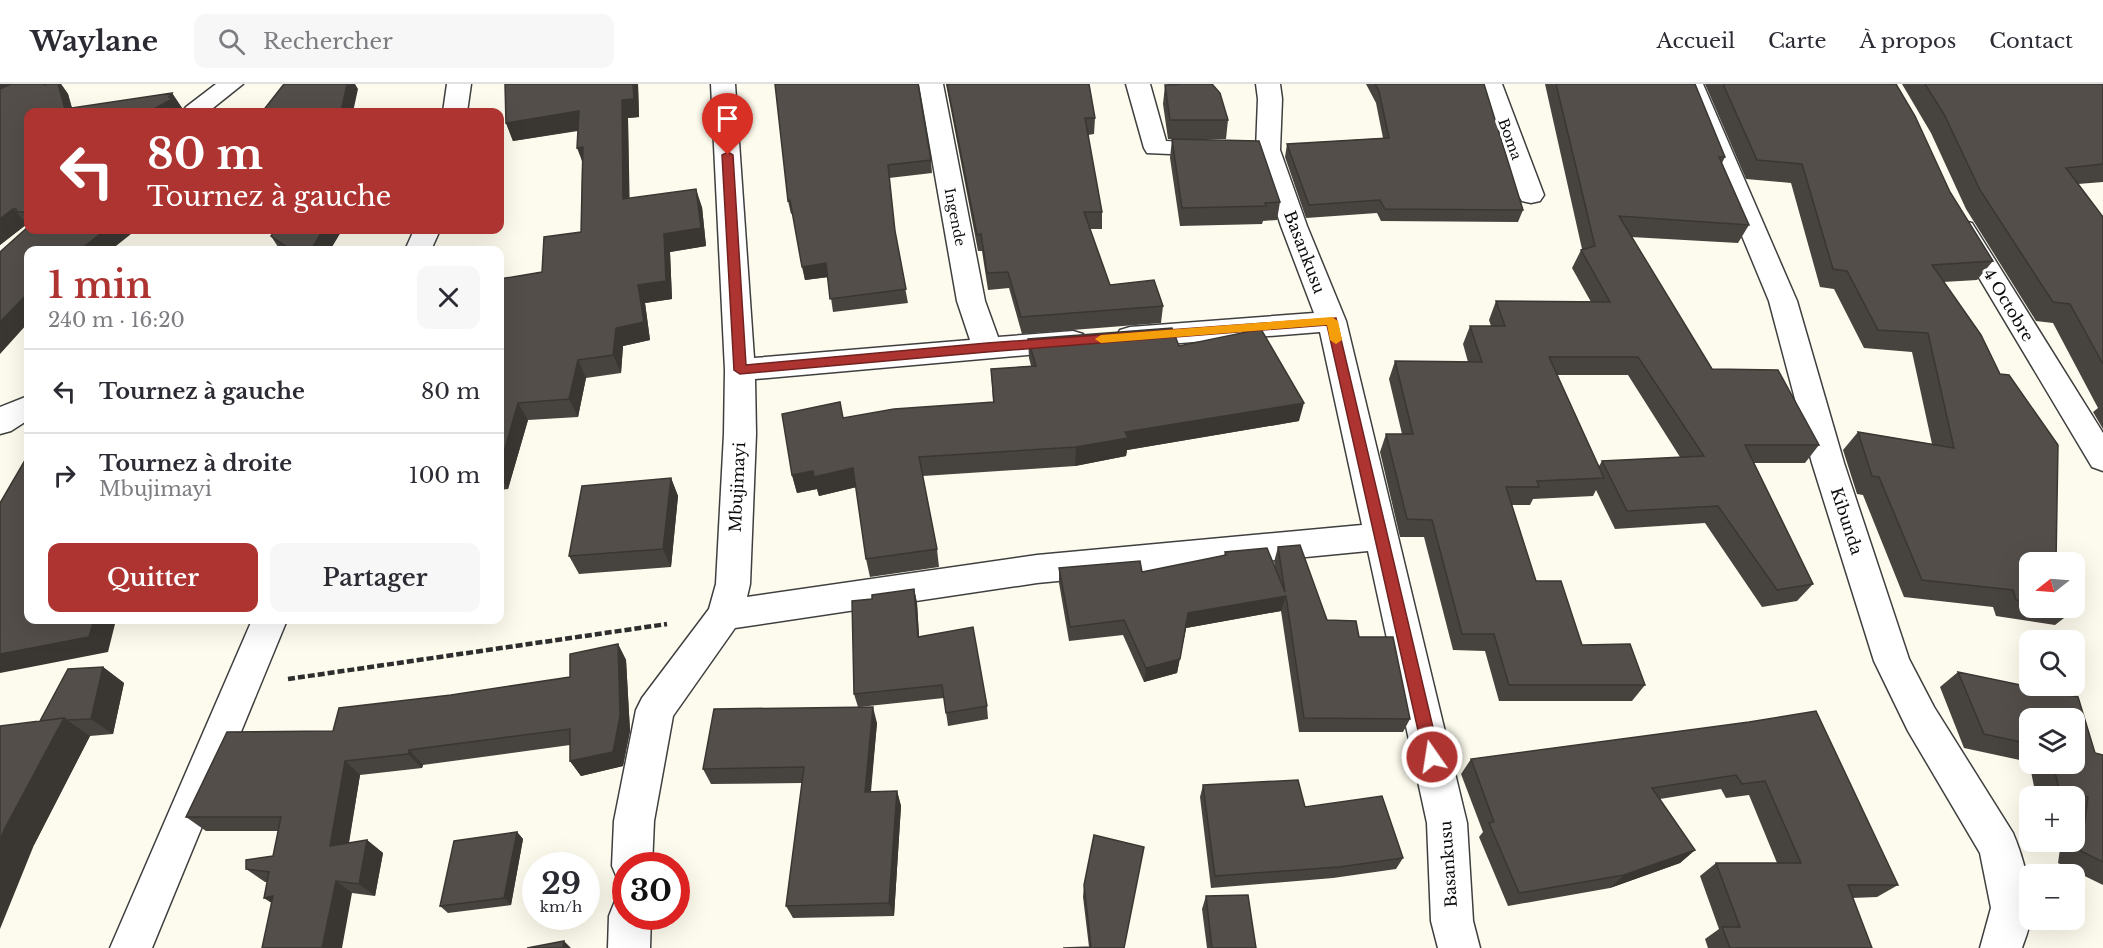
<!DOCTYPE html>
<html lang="fr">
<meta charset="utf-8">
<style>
:root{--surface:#fff;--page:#f7f7f7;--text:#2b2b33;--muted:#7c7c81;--line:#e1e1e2;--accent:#ae3432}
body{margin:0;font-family:"Libre Baskerville",serif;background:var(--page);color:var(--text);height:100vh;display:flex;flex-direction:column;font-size:22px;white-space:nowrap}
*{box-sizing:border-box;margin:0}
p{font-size:20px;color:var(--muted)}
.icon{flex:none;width:33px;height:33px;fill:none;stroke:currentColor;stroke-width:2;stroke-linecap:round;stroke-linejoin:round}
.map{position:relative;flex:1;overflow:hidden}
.side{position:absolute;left:24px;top:162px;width:480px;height:378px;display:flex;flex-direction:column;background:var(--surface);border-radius:12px;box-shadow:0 6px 24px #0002}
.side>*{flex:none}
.hud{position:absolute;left:24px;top:24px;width:480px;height:126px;border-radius:12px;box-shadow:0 6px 24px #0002;background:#ae3432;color:#fff;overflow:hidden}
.needle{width:39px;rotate:253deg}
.tools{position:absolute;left:2019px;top:468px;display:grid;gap:12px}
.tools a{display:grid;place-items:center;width:66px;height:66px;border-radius:12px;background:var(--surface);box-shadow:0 6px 24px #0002;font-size:30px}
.speed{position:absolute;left:522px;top:768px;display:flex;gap:12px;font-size:30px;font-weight:700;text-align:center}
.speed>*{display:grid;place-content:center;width:78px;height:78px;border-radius:50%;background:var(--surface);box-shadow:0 6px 24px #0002;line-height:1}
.speed small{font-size:15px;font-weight:400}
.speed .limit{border:9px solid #d22;background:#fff;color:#111}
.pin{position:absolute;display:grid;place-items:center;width:51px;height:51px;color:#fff;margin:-62px -26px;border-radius:50% 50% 50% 0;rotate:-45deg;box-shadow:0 0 6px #0007}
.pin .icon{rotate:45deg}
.me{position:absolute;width:66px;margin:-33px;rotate:347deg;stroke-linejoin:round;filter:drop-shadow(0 0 4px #0008)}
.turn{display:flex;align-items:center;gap:21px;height:126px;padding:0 24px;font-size:27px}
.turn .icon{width:78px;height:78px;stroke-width:2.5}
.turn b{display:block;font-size:42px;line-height:51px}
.round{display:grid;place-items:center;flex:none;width:63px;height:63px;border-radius:12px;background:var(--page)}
.head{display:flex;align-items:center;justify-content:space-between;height:102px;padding:0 24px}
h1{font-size:36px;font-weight:600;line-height:45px;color:var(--accent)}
.primary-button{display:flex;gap:12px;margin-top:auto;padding:12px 24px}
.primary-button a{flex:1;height:69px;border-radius:12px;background:var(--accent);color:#fff;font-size:24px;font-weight:600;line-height:69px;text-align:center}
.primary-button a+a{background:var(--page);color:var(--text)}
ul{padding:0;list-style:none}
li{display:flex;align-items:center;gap:18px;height:84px;padding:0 24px;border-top:2px solid var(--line)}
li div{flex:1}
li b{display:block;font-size:22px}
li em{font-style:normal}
header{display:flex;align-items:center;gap:36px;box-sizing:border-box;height:84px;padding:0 30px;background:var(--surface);border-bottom:2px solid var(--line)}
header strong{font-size:28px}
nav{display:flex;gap:33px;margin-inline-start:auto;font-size:21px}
.search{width:420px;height:54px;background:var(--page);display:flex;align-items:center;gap:15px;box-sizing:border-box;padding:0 21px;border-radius:12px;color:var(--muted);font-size:22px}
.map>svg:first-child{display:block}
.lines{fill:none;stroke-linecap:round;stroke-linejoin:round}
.street-casing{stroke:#3f3f3f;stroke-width:3}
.path{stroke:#2e2e2e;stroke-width:4.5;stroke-dasharray:7 3;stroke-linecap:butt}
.street{fill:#fff;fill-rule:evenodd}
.wall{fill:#47433f;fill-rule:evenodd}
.shaded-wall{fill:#3a3733}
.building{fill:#534e49;stroke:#3a3733;stroke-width:1.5}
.route{fill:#ae3432;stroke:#712220;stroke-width:1.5}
.slow{fill:#f59e0b}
.labels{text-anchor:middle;stroke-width:6;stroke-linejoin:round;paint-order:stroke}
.far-street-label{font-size:14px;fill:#0c0c0c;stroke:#fff}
.street-label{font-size:16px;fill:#0c0c0c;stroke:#fff}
</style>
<header>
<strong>Waylane</strong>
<div class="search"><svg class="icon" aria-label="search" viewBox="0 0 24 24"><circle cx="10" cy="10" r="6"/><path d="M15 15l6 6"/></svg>Rechercher</div>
<nav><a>Accueil</a><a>Carte</a><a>À propos</a><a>Contact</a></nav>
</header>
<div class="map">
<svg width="2103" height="864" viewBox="0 0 2103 864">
<rect width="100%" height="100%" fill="#fdfbed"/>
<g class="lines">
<g class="street-casing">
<path id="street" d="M216,0H243L208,28H182L186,23Z
M447,0H471L467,28H443Z
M711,0H735L754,274L970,256L957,217L919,0H943L985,217L998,253L1073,247L1083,250L1088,257L1083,264L1073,267L755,295L756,350L750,500L747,513L1037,471L1362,441L1320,248L1130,263L1120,260L1116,253L1120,246L1130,243L1314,229L1281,142L1256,66L1258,15L1256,0H1280L1282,15L1280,66L1307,142L1346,237L1467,739L1473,837L1480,864H1438L1431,837L1427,739L1368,467L1037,499L735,544L673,632L654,737L652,782H626V799L618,796L612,782L614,737L636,626L642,614L709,525L716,500L724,350L725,286Z
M1126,0H1150L1166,57L1225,60L1228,65L1225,70L1216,72L1147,69L1144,64Z
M1478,0H1502L1544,111L1540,117L1531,119L1522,117L1518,111Z
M1679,0H1703L1797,217L1844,379L1909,575L1934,623L2013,749C2024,775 2033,809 2030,836C2029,846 2025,855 2022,864H1980L1991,824L1980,769L1908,647L1874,577L1812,379L1769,217Z
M1963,137L1972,139L2103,349V387L2092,383L1950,145L1954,139Z
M414,146H440L431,166H405Z
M28,312V336L11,347L0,350V323Z
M252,536H287L152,864H110Z
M626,813V832H651L650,864H608L609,832L615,817Z"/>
</g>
<path class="path" d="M288,595L667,540"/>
<use href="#street" class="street"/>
</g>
<path class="wall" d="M0,0H10L5,3L61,0L68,10L72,24L172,9L182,24L180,27L28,28V142L27,140L0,161Z
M505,0H638L639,33L628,34L629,115L702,123L706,162L670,168L672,215L645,219L650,256L623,262L621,289L586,294L578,333L528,336L508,405L500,406V195L542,188L581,148L582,78L578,47L513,57L506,39Z
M775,0L931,76L932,89L889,94L895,151L908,219L833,228L828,193L805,196L793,129L791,130L788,117Z
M946,0H1089L1095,34L1094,50L1088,51L1102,128V145H1090L1110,201L1163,222L1161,239L1022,250L1009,204L988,206L982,167H978Z
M1366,0H1484L1523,126L1518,138L1381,137L1377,129L1306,134L1285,73L1287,60L1383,54L1376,19Z
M1545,0H1695L1725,73L1722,79L1749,141L1738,159L1631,153L1712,285L1819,361L1805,379H1754L1813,500L1797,517L1762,523L1705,439L1615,445L1596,406L1593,412L1533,415L1530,421H1512L1536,497L1582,561L1645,601L1632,617H1499L1485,567L1453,566L1424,453H1400L1380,368L1386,350H1402L1389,295L1395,277L1468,278L1463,260L1470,242H1491L1489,236L1496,217L1591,218L1572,184L1581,166L1582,165ZM1557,291H1628L1680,373L1602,377L1599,382Z
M1705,0H1896L1950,108L1993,177L1977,196L1943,198L2030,478V524H2077L2055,541L1996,532L1993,523L1904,513L1863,411L1857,410L1843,366L1858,348L1932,360L1912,268L1864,264L1834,205L1820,203L1791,99L1746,95Z
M1902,0H2103V98L2078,100L2103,133V345L2093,328L2098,324L2053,239L2036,237L1966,125L1931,49Z
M1165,1L1228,36L1226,55H1168L1163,20Z
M1172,55L1280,118L1277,136L1263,137L1262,140L1180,142L1170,74Z
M275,146H342L330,166H280L271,152Z
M1028,255L1179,262L1299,337L1127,366L1126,372L1075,382L923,392L937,465L939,483L870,493L866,475L856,403L819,412L817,405L797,409L792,391L993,318L991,285L1031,282L1029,274Z
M671,394L678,412L671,483L579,490L569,472Z
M1278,463L1327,536L1359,553L1410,635L1403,648H1299L1281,527L1186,544L1177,589L1144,598L1123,551L1069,557L1059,499V484L1142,488L1224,472L1225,468L1275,483L1274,478Z
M914,505L917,519L919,553L987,622L988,635L948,642L944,614L859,623L877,639L871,708L897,707L901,722L894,832L793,834L786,822L802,699L711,700L703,685L858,623L854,610L872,515Z
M618,560L626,576L630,647L623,682L581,692L570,677V661L423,681L422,684L360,691L349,759L367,756L383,769L375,812L352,809L272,819L264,814L267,798H265L246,785L273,772L278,747H206L186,733L333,647L451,611L570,593Z
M103,583L124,599L113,650L90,652L34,761L40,637Z
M1958,588L2095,669L2103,671V801L2058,779L2061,758H2074V712H2036L2029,678L1964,664L1940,603ZM2030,634L2074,680H2030Z
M1749,638L1898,801L1877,813L1852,814L1872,864H1708L1705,855L1719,845L1700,792L1716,779H1777L1749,711L1726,714L1721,705L1660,715L1695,766L1680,779L1610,804L1508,822L1479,753L1483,748L1461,690L1471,675Z
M1203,701L1305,723L1403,774L1396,785L1333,794L1211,804L1200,713Z
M517,748L523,755L511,821L448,829L440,822Z
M1084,801L1124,864L1089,863L1083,813Z
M1206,812L1256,864H1207L1202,825Z"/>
<path class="shaded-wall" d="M0,0H10L0,5Z
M58,0H61L68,10L73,28L65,25Z
M347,0H355L358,5L353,28H341Z
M633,0H638L639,33L628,34L630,134L623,115L622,16Z
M172,9L182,24L180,27L182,28H149L169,13Z
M579,27L586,45L513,57L506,39Z
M583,63L584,82L577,64Z
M696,105L702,123L706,162L670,168L672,215L645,219L650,256L623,262L621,289L613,271L616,244L664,150Z
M13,125L27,140L0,161V135Z
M105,146H136L111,166H80Z
M323,146H342L330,166H311Z
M826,179L829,193L805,196L802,183Z
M28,209V239L0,270V238Z
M578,276L586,294L578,333L569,315Z
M518,319L528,336L508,405L500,391V382Z
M1304,319L1299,337L1127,366L1126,372L1075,382L1076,363L1125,348Z
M853,384L857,403L819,412L817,405L797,409L792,391L813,387Z
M671,394L678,412L671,483L663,465Z
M914,505L917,519L920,567L918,553Z
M1286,512L1281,527L1186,544L1177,589L1144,598L1146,584L1188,529Z
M94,536H116L108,568L0,589V570Z
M618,560L626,576L630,647L623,682L581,692L570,677Z
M103,583L124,599L113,650L91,635Z
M873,623L877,639L869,722L865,708Z
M64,634L90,652L34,761L0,845V756L5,744Z
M409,666L423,681L422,684L408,670Z
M345,677L360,691L346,775L330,762Z
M897,707L901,722L894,832L889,819Z
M517,748L523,755L511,821L504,814Z
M367,756L383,769L375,812L359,800Z
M1695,766L1680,779L1610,804L1624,791Z
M336,797L352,809L342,864H322Z
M273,812L283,826L264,814Z
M564,857L571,864H563Z"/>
<path class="building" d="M11,0H43L45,1L47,0H58L65,25L172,9L169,13L172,15L149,28H28V128H17L16,125H13L0,135V5Z
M284,0H347L341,28H262Z
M505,0H633L634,15L622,16L623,115L696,105L701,144L664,150L666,197L638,201L644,238L616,244L613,271L578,276L569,315L518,319L500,382V195L542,188L544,153L581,148L583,63L577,64L579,27L506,39Z
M775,0H918L931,76L888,81L895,147L906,205L830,215L826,179L802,183L790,116L788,117Z
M947,0H1089L1095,34H1085L1102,128H1084L1110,201L1154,196L1163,222L1021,233L1008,188L987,189L981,150L977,151Z
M1185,0H1212L1220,9L1228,36H1170L1165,1Z
M1375,0H1484L1523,126L1385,125L1380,116L1309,121L1287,60L1389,54L1379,7Z
M1556,0H1695L1725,73H1719L1749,141L1619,132L1712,285L1778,286L1819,361H1745L1813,500L1777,506L1718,422L1627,427L1602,377L1704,372L1638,273H1549L1604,394L1537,397L1539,403H1506L1536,497H1561L1582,561L1630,560L1645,601H1509L1494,550H1462L1432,436L1407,435L1386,350H1413L1395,277L1482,278L1470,242H1505L1496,217L1610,218L1581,166L1595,162Z
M1723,0H1896L1915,32L1950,108L1993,177L1932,181L1981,251L2000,290L2009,291L2058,361L2056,478H2030V518L2016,516L2013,506L1922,496L1879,393L1872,392L1858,348L1954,364L1928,249L1878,246L1847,187L1833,185L1802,80L1757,76Z
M1925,0H2103V80L2066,84L2103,133V280L2070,220L2053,218L1980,106L1944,30Z
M1172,55L1259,57L1280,118L1265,119L1266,122L1182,124Z
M28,143V146H105L80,166H28V209L0,238V168Z
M275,146H323L311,166H291L271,152Z
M1172,244L1179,262L1261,245L1304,319L1125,348L1128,354L1076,363L919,373L937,465L866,475L853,384L814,393L813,387L792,391L782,330L840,318L843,334L894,325L994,318L991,285L1036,282L1028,255Z
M28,371V536H94L89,553L0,570V419Z
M671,394L663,465L569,472L582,402Z
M1300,461L1327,536L1356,537L1359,553H1393L1410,635L1304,634L1286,512L1188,529L1180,575L1146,584L1124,536L1070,543L1059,484L1140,477L1142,488L1226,471L1225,468L1267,464L1285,508L1278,463Z
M914,505L918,553L973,543L987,622L946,629L942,601L854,610L852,517L872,515V511Z
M618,560L620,632L613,668L570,677V645L409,666L408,670L345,677L330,762L367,756L359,800L336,797L322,864H262L273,812L264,814L269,788L246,785V776L273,772L281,733H186L227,648L333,647L339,624L451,611L570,593V570Z
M103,583L91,635L67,636L64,634L40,637L68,585Z
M1958,588L2078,613L2095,669L2103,671V778L2081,767L2088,713L2059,705L2053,680H2074V634H2030V660L1984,650Z
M873,623L865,708L897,707L889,819L786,822L804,683L703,685L714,625Z
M1816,627L1898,801H1848L1872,864H1730L1722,843H1740L1716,779H1801L1765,697L1742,700L1736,691L1652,704L1695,766L1624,791L1519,809L1489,739L1494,738L1471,675L1749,638Z
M64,634L5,744L0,756V642Z
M1298,696L1305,723L1382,712L1403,774L1339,783L1215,792L1203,701Z
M517,748L504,814L440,822L454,757Z
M1094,751L1144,763L1124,864H1063L1091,863L1084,801Z
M1248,811L1256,864H1212L1206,812Z
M564,857L563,864H527Z"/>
<path class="route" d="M728,68L733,71L746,281L987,259L1336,234L1440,673L1438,678L1432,680L1426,678L1424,673L1327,241L987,268L740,290L734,286L722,71Z"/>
<path class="slow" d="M1332,233L1338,237L1342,256L1336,260L1330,256L1327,241L1101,259L1095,255L1101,251Z"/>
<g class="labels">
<g class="far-street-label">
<text transform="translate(1510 55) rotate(70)" y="5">Boma</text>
<text transform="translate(955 133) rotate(79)" y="5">Ingende</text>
</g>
<g class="street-label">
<text transform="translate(1305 168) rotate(69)" y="6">Basankusu</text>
<text transform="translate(2009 221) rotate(59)" y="6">4 Octobre</text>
<text transform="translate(737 403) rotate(-87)" y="6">Mbujimayi</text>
<text transform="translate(1847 437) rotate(72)" y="6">Kibunda</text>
<text transform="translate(1448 780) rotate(-94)" y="6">Basankusu</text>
</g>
</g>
</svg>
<div class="tools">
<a><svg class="needle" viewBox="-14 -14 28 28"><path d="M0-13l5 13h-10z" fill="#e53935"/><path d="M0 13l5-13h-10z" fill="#7c7c81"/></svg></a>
<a><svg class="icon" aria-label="search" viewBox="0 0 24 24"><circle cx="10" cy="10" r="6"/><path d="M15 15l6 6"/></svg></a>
<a><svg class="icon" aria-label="layers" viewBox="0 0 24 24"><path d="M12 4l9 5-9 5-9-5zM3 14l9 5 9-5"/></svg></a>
<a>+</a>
<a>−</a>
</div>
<div class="speed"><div>29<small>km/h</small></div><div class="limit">30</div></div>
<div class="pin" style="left:728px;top:71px;background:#d93025"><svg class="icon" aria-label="arrive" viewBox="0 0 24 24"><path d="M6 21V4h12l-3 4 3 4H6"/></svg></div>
<svg class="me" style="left:1432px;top:673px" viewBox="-20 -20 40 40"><circle r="17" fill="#ae3432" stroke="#fff" stroke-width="3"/><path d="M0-11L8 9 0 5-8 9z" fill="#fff"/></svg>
<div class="hud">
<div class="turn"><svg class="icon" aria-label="left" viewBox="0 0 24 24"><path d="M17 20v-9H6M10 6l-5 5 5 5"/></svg><div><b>80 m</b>Tournez à gauche</div></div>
</div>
<section class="side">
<div class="head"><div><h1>1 min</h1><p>240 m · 16:20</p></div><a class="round"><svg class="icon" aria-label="close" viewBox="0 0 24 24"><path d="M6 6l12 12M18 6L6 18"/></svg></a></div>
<ul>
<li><svg class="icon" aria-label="left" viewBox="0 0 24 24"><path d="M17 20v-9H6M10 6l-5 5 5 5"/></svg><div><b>Tournez à gauche</b></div><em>80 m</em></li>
<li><svg class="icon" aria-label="right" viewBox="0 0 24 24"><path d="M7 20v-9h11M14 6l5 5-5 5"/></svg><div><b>Tournez à droite</b><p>Mbujimayi</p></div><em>100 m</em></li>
</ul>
<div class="primary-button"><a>Quitter</a><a>Partager</a></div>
</section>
</div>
